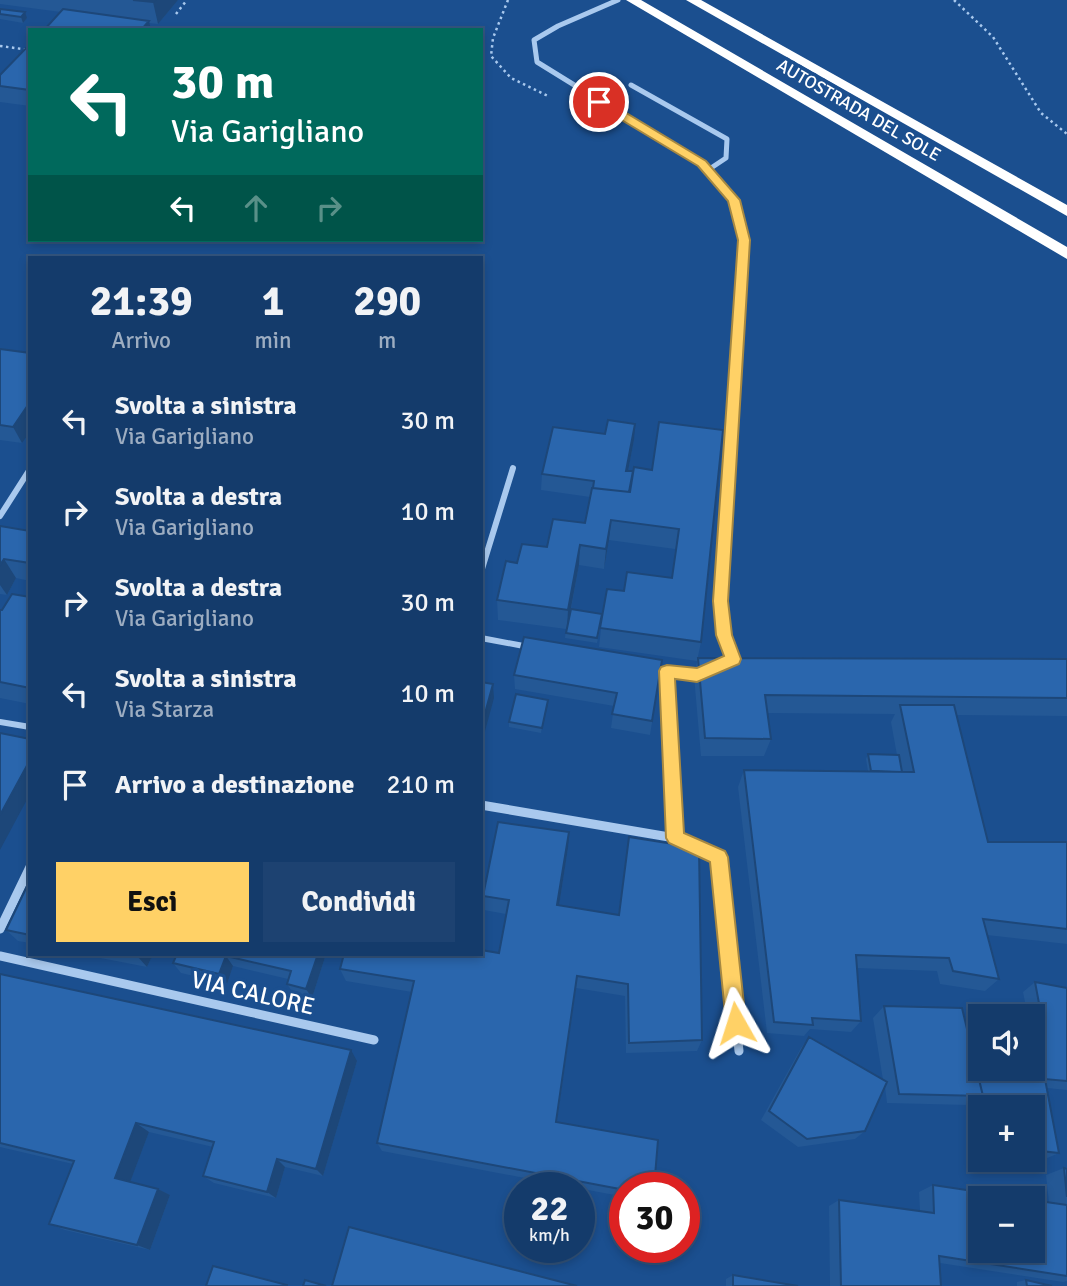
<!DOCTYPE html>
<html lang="it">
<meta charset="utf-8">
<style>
:root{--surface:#143b6b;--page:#1d4271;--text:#f1f3f6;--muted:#9dadc1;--line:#33557e;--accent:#ffd166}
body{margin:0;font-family:Signika,sans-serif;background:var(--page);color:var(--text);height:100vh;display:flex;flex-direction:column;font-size:26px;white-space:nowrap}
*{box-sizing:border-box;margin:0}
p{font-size:23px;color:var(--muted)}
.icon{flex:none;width:38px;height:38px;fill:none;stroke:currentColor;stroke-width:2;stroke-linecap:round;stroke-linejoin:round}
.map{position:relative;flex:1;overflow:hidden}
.details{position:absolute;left:28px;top:256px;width:455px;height:700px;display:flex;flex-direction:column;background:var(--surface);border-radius:0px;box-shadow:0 4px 10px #0003,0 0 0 2px var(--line)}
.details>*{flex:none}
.guide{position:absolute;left:28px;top:28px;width:455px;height:214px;border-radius:0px;box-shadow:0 4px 10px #0003,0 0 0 2px var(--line);background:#00695c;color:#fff;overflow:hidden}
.controls{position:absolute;left:968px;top:1004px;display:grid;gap:14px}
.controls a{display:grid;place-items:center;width:77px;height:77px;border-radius:0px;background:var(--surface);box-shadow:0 4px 10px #0003,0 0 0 2px var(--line);font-size:35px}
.speed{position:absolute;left:504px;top:1172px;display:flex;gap:14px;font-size:35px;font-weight:700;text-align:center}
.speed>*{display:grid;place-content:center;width:91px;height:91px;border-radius:50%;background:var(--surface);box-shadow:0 4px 10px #0003,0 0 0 2px var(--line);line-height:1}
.speed small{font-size:18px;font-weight:400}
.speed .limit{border:10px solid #d22;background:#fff;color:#111}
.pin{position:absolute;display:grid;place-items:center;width:60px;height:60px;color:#fff;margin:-30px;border:4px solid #fff;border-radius:50%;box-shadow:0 2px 7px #0007}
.me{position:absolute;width:77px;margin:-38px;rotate:354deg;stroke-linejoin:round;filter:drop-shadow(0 0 5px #0008)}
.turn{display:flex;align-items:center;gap:24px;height:147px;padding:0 28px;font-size:32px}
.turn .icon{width:91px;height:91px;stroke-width:2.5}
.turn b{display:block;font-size:49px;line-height:60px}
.lanes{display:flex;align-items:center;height:66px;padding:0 28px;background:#0003;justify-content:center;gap:35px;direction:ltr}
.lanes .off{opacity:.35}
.eta{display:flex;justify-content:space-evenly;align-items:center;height:119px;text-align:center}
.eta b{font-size:42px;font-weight:800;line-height:49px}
.action{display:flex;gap:14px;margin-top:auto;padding:14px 28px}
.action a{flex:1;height:80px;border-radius:0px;background:var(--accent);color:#111;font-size:28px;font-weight:800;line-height:80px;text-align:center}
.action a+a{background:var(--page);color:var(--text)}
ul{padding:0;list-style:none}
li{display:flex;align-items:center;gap:21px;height:91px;padding:0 28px}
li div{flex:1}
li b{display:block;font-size:26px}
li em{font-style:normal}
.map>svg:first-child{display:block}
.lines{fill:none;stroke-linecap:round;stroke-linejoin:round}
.path{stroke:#a9c9ee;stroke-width:2.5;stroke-dasharray:2.5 3.5;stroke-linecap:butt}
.minor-far2{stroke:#a9c9ee;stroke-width:5}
.minor-far1{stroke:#a9c9ee;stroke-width:6}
.minor{stroke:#a9c9ee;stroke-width:9}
.motorway{fill:#fff;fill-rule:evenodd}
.wall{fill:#245895;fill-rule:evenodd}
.shaded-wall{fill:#1d4779}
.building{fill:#2a66ad;stroke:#1d4779;stroke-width:2}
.route{fill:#ffd166;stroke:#a68842;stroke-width:2}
.labels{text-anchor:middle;stroke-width:7;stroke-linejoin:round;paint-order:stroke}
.far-street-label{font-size:18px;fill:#fff;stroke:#1b4f8f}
.near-street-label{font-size:24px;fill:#fff;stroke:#1b4f8f}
</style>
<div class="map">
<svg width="1067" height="1286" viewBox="0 0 1067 1286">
<rect width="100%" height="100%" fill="#1b4f8f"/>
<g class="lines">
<path class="path" d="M508,0L493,38L491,56L511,78L548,96
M954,0L993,37L1041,113L1067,134
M176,14L187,0
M0,46L30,50"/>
<path class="minor-far2" d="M618,0L558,26L534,40L537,62L702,164L734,200L744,240L739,317
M631,85L727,139L726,158L708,170"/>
<path class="minor-far1" d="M0,516L30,469
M481,572L513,468
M481,638L529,647
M733,659L724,635L721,601L739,316
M0,722L30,727
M670,735L667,671L697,675L702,673"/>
<path class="minor" d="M481,805L675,838L670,733
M675,838L719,857L739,1051
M0,929L30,867
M0,956L374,1040"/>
<path class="motorway" d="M626,0H641L1067,247V259Z
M686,0H701L1067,205V216Z"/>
</g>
<path class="wall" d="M0,0H178L158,24L149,23L151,30H44L61,12L0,4Z
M0,9L27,18L23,23L0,19Z
M30,44V106L0,102V75Z
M0,349L22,443L0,440Z
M659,422L701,642L697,661L599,647L602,620L597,643L565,638L566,629L498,620L497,600L517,563L547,547L585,523L590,497L541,490L542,474L634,440L628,471L631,488L652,470ZM609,540L675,549L672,578L602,614L570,615L579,565L604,569Z
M0,526L30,531V581L16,578L7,595L0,594Z
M30,597V704L0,698V610Z
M698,658L1067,659V716L956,715L988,842H1067V944L987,935L999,979L985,991L940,984L937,971L857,968L861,1021L851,1032L810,1029L804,1036L767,1033L738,787L744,770L868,771L866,759L868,754L897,755L891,722L895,714L767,713L771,739L764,756H701L694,676Z
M662,660L650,735L611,728L614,706L515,689L514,675Z
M548,700V705L541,733L509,727V722Z
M629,837L702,1040L697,1051L626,1053L625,996L576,988L557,1122L625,1188V1197L382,1151L377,1143L412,992L346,981L340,969L499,953L506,914L484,910L483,896L568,848L559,906L618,915Z
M30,880V943L18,941L6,930Z
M80,954H153L147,967Z
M177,954H326L312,998L293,993L287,984L288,979L233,966L227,984L181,973L173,963Z
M0,974L357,1061L323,1176L285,1167L276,1198L214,1183L203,1176L213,1147L149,1132L130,1182L158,1189L170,1195L150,1250L65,1230L49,1224L73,1164L0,1147Z
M1035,982L1067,988V1090L1047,1088L1059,1153L1045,1159L1032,1157V1108H980V1151H975L968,1105L887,1103L885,1087L865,1131L855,1139L798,1147L761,1120L801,1048L809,1037L883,1080L873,1018L884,1006L965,1022L968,1020L1032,1069V1017H1028L1023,992Z
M1064,1168L1067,1169V1281L1063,1282L940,1263L941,1286H830L829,1206L839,1200L920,1211L919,1192L933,1185L1049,1202L1046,1175Z
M733,1275L798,1286H726V1279Z
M1026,1280L1052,1286H1017V1282Z"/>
<path class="shaded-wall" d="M155,0H178L158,24L153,2Z
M25,12L27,18L23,23L21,17Z
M149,21L151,30H141Z
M30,402V432L22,443L13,427Z
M635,424L634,440L625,487L626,471Z
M611,520L609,540L604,569L606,549Z
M580,545L579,565L567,629L568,610Z
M4,559L16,578L7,595L0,585V565Z
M493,684L494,698L481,746V728Z
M548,700V705L541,733L542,728Z
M30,760V794L0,850V815Z
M569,832L568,848L557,919V905Z
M140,954H153L147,967L138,957Z
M318,954H326L312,998L306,989Z
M226,956L233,966L227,984L219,974Z
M351,1050L357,1061L323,1176L316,1169Z
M136,1123L149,1132L129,1185L115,1178Z
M277,1159L285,1167L276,1198L267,1192Z
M158,1189L170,1195L150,1250L137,1245Z"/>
<path class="building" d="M133,0H155L153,2Z
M0,9L25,12L21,17L0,14Z
M63,9L149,21L141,30H44Z
M30,44V90L0,86V75Z
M0,349L30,353V402L13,427L0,425Z
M608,420L635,424L626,471H633L629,492L593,488L594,481L542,474L553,427L605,434Z
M659,422L723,430L701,642L600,628L607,589L624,591L627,572L672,578L679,529L611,520L606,549L580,545L568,610L497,600L506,561L517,563L522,544L547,547L553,519L585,523L592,488L630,492L634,467L652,470Z
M0,526L30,531V563L4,559L0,565Z
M12,594L30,597L28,604L30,605V688L0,682V610H2Z
M571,609L602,614L597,638L566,633Z
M524,637L662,660L652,721L612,714L617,693L514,675Z
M698,658L1067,659V698L765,695L771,739L705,738Z
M481,682L493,684L481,728Z
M516,694L548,700L542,728L509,722Z
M900,705H954L988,842H1067V929L983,919L999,979L953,971L949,958L856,955L861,1021L812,1018L813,1025L774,1022L744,770L914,772Z
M0,733L30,739V760L0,815Z
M868,754L899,755L902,772L871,771Z
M498,822L569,832L557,905L619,915L629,837L699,848L702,1040L629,1043L628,984L577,976L556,1122L658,1140L654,1188H625V1190L377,1143L414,981L340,969L344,954H481V950L499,953L509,900L483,896Z
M30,880V935L6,930Z
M120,954H140L138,957Z
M177,954H318L306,989L287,984L291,971L226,956L219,974L173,963Z
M0,974L351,1050L316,1169L277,1159L267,1192L203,1176L214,1142L136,1123L115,1178L158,1189L137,1245L49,1224L74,1161L0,1143Z
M1035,982L1067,988V1081L1045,1079L1059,1153L1032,1150V1108H981L979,1098L983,1096L972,1051L968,1020L980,1022V1069H1032V1029L1044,1030Z
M884,1006L962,1008L983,1096L899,1094Z
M809,1037L887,1082L865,1131L807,1139L769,1111Z
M1064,1168L1067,1169V1197Z
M933,1185L1026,1199H980V1251H1032V1200L1067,1205V1276L939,1256L941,1286H841L839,1200L934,1213Z
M349,1227L577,1286H332Z
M213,1266L287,1285V1286H206Z
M733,1275L798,1286H733Z
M305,1280L326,1286H303Z
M1026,1280L1052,1286H1027Z"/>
<path class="route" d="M595,99H603L706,161L740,200L750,240L728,601L732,635L741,659L739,664L697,682L675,679L684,833L725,851L728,857L746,1023L743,1030L736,1033L729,1030L726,1023L710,862L669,843L666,838L659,671L661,667L667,665L697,668L724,656L716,635L713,601L738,240L728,201L698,166L595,104Z"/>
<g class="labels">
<g class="far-street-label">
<text transform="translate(859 110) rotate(30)" y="6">AUTOSTRADA DEL SOLE</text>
</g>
<g class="near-street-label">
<text transform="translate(253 993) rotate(13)" y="8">VIA CALORE</text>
</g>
</g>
</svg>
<div class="controls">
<a><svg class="icon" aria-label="sound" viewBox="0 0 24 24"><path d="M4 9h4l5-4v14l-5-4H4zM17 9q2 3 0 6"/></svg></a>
<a>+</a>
<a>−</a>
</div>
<div class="speed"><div>22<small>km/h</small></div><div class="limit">30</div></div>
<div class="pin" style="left:599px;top:102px;background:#d93025"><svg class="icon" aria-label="arrive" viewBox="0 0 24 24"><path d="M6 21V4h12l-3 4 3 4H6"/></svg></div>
<svg class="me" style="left:736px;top:1023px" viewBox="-20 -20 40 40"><path d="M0-17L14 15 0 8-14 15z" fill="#ffd166" stroke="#fff" stroke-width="4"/></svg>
<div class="guide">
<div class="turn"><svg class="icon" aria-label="left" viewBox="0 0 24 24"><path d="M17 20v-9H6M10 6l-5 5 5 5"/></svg><div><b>30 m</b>Via Garigliano</div></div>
<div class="lanes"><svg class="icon" aria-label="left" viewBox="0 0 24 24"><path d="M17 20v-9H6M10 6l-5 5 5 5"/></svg><svg class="icon off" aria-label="ahead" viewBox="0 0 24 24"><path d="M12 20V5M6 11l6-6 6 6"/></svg><svg class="icon off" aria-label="right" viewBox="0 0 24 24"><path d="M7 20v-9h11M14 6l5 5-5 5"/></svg></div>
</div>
<section class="details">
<div class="eta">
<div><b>21:39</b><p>Arrivo</p></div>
<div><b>1</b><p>min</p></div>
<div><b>290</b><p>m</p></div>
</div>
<ul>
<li><svg class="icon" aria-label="left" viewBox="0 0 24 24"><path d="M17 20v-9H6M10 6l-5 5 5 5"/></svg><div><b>Svolta a sinistra</b><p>Via Garigliano</p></div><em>30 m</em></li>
<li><svg class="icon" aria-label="right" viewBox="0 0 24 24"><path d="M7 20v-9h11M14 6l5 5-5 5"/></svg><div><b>Svolta a destra</b><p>Via Garigliano</p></div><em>10 m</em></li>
<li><svg class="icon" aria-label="right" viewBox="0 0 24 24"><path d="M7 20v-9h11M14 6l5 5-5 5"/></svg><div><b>Svolta a destra</b><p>Via Garigliano</p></div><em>30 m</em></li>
<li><svg class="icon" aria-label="left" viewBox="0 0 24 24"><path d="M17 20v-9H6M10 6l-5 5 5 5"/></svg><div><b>Svolta a sinistra</b><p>Via Starza</p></div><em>10 m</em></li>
<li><svg class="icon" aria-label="arrive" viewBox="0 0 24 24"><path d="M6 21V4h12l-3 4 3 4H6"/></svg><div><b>Arrivo a destinazione</b></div><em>210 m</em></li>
</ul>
<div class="action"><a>Esci</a><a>Condividi</a></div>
</section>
</div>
